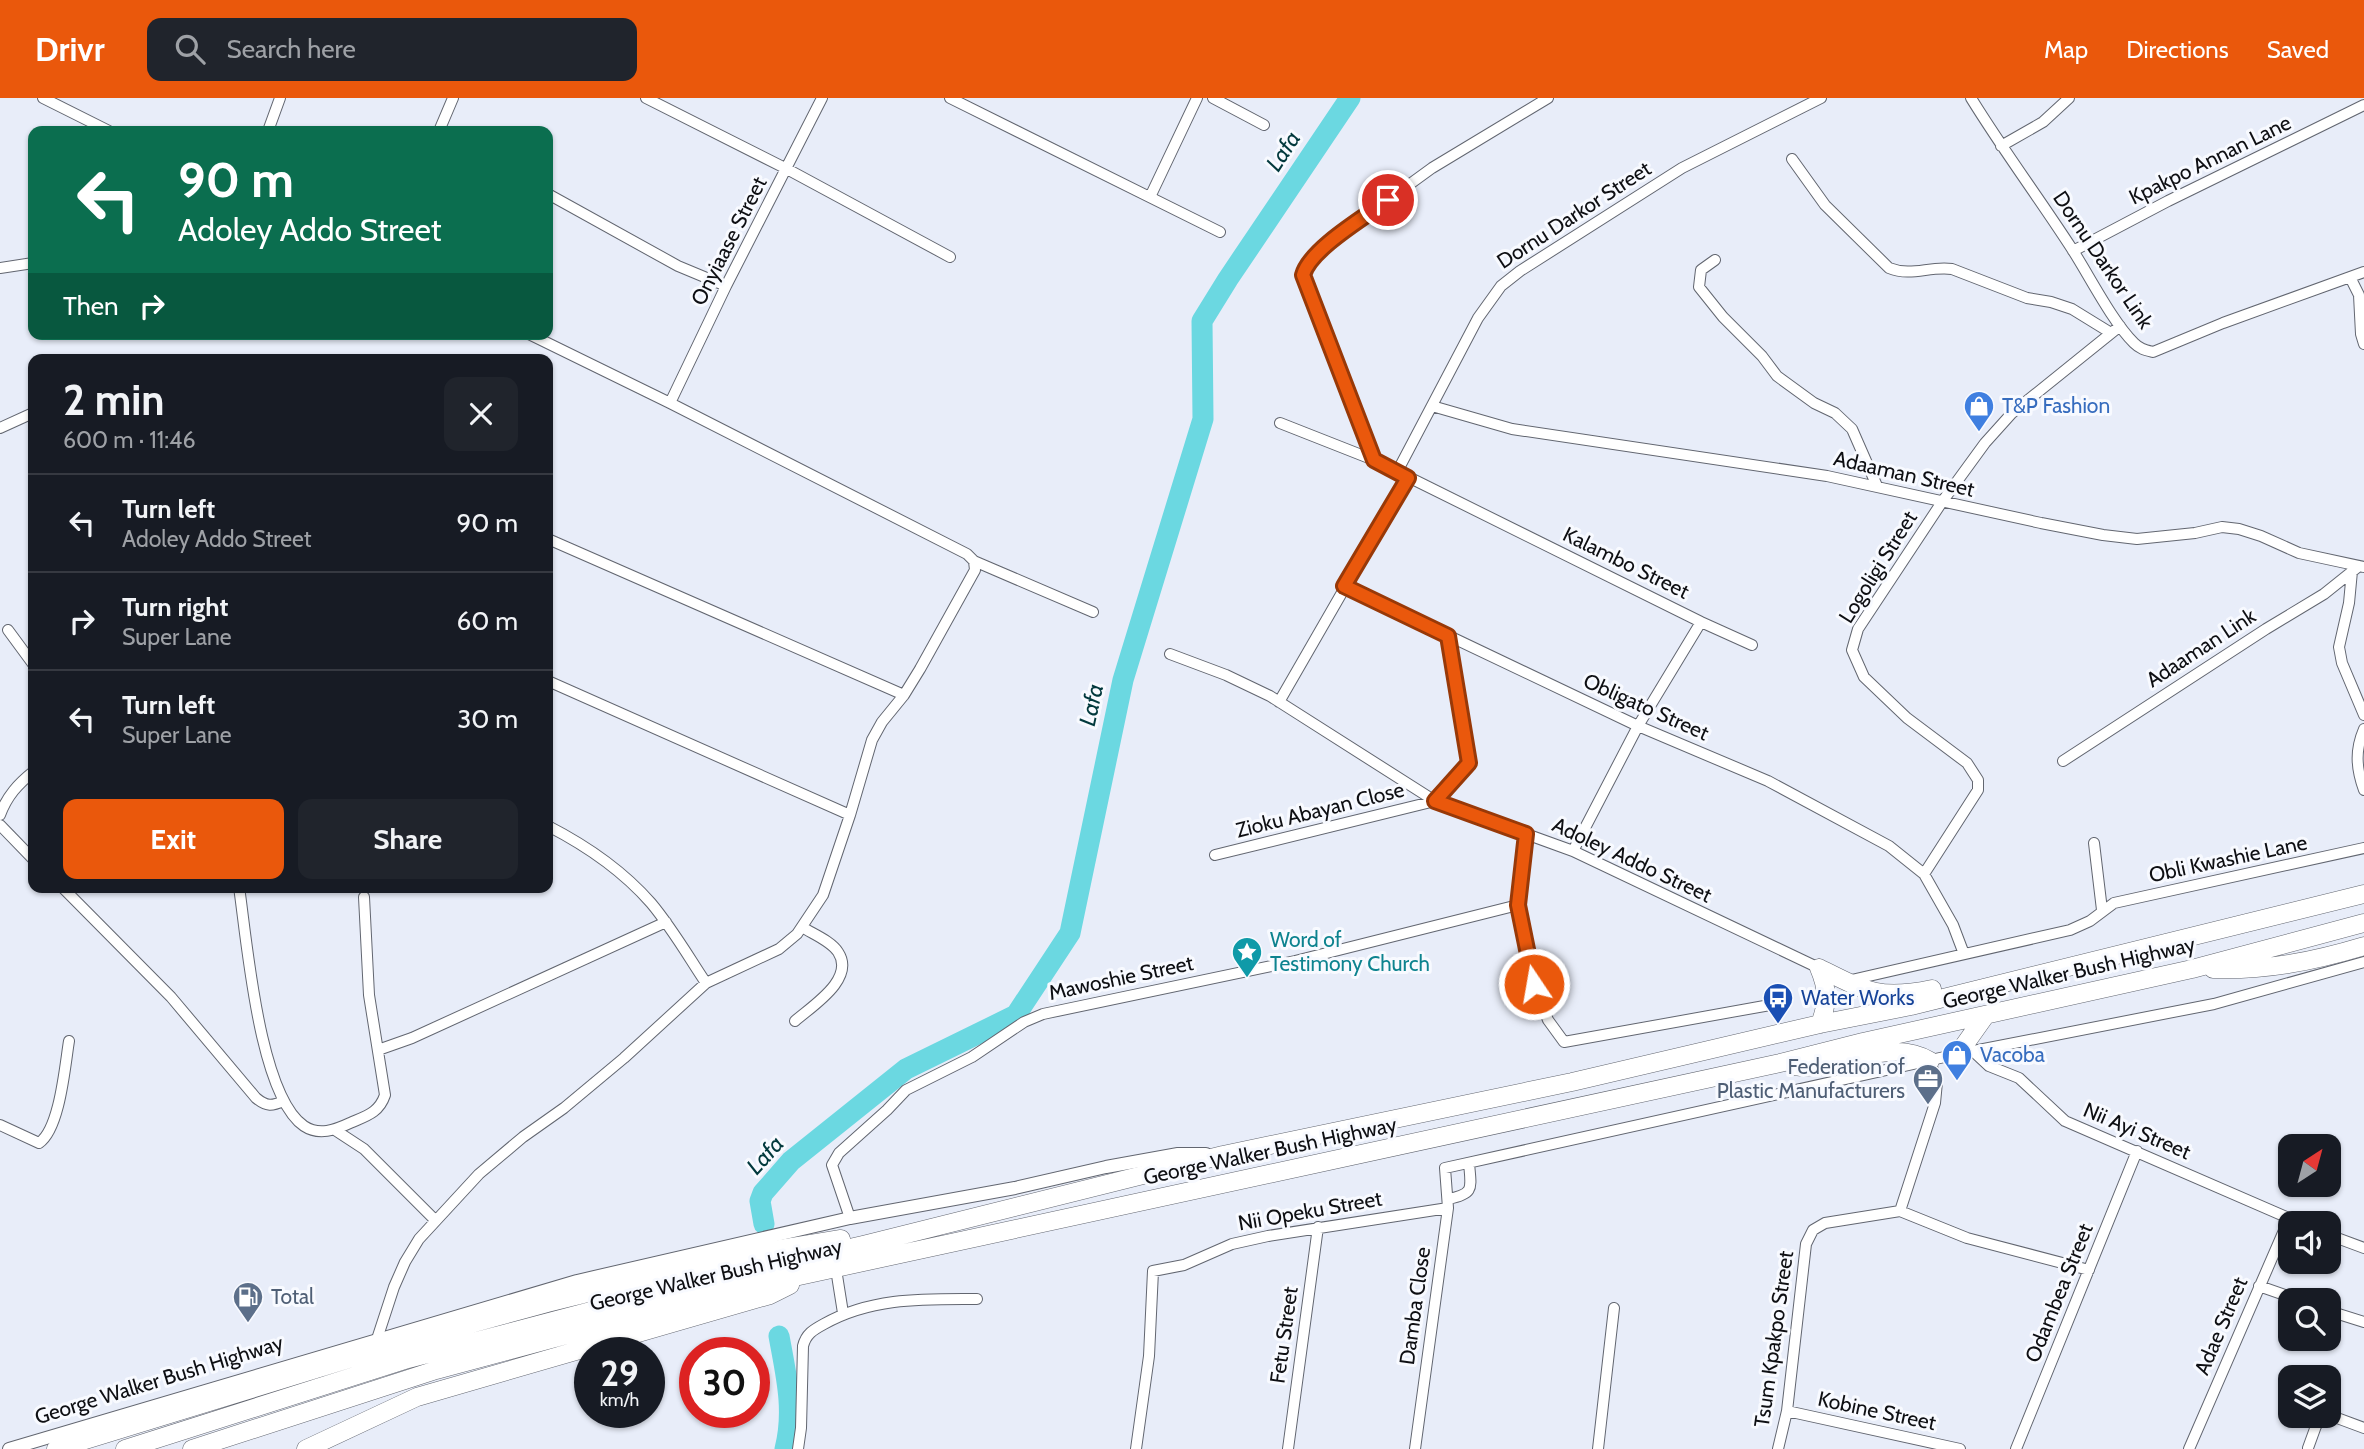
<!DOCTYPE html>
<meta charset="utf-8">
<style>
:root{--surface:#171b24;--page:#20242c;--text:#f1f3f6;--muted:#9ea1a6;--line:#363941;--accent:#ea580c}
body{margin:0;font-family:Cabin,sans-serif;background:var(--page);color:var(--text);height:100vh;display:flex;flex-direction:column;font-size:26px;white-space:nowrap}
*{box-sizing:border-box;margin:0}
p{font-size:23px;color:var(--muted)}
.icon{flex:none;width:38px;height:38px;fill:none;stroke:currentColor;stroke-width:2;stroke-linecap:round;stroke-linejoin:round}
.map{position:relative;flex:1;overflow:hidden}
.sheet{position:absolute;left:28px;top:256px;width:525px;height:539px;display:flex;flex-direction:column;background:var(--surface);border-radius:14px;box-shadow:0 2px 5px #0004}
.sheet>*{flex:none}
.hud{position:absolute;left:28px;top:28px;width:525px;height:214px;border-radius:14px;box-shadow:0 2px 5px #0004;background:#0b6e4f;color:#fff;overflow:hidden}
.needle{width:46px;rotate:36deg}
.tools{position:absolute;left:2278px;top:1036px;display:grid;gap:14px}
.tools a{display:grid;place-items:center;width:63px;height:63px;border-radius:14px;background:var(--surface);box-shadow:0 2px 5px #0004;font-size:35px}
.speed{position:absolute;left:574px;top:1239px;display:flex;gap:14px;font-size:35px;font-weight:700;text-align:center}
.speed>*{display:grid;place-content:center;width:91px;height:91px;border-radius:50%;background:var(--surface);box-shadow:0 2px 5px #0004;line-height:1}
.speed small{font-size:18px;font-weight:400}
.speed .limit{border:10px solid #d22;background:#fff;color:#111}
.pin{position:absolute;display:grid;place-items:center;width:60px;height:60px;color:#fff;margin:-30px;border:4px solid #fff;border-radius:50%;box-shadow:0 2px 7px #0007}
.me{position:absolute;width:77px;margin:-38px;rotate:348deg;stroke-linejoin:round;filter:drop-shadow(0 0 5px #0008)}
.turn{display:flex;align-items:center;gap:24px;height:147px;padding:0 35px;font-size:32px}
.turn .icon{width:91px;height:91px;stroke-width:2.5}
.turn b{display:block;font-size:49px;line-height:60px}
.then{display:flex;align-items:center;height:66px;padding:0 35px;background:#0003;gap:14px;font-size:26px}
.round{display:grid;place-items:center;flex:none;width:74px;height:74px;border-radius:14px;background:var(--page)}
.headline{display:flex;align-items:center;justify-content:space-between;height:119px;padding:0 35px}
h1{font-size:42px;font-weight:800;line-height:52px}
.action{display:flex;gap:14px;margin-top:auto;padding:14px 35px}
.action a{flex:1;height:80px;border-radius:14px;background:var(--accent);color:#fff;font-size:28px;font-weight:800;line-height:80px;text-align:center}
.action a+a{background:var(--page);color:var(--text)}
ul{padding:0;list-style:none}
li{display:flex;align-items:center;gap:21px;height:98px;padding:0 35px;border-top:2px solid var(--line)}
li div{flex:1}
li b{display:block;font-size:26px}
li em{font-style:normal}
header{display:flex;align-items:center;gap:42px;box-sizing:border-box;height:98px;padding:0 35px;background:var(--accent);color:#fff}
header strong{font-size:33px}
nav{display:flex;gap:38px;margin-inline-start:auto;font-size:24px}
.search{width:490px;height:63px;background:var(--page);display:flex;align-items:center;gap:18px;box-sizing:border-box;padding:0 24px;border-radius:14px;color:var(--muted);font-size:26px}
.map>svg:first-child{display:block}
.lines{fill:none;stroke-linecap:round;stroke-linejoin:round}
.river{stroke:#6bd8e1;stroke-width:21}
.minor-casing{stroke:#626670;stroke-width:12}
.tertiary-casing{stroke:#626670;stroke-width:14}
.trunk-casing{stroke:#626670;stroke-width:19}
.minor{stroke:#fff;stroke-width:10}
.tertiary{stroke:#fff;stroke-width:12}
.trunk{stroke:#fff;stroke-width:18}
.route-casing{stroke:#983908;stroke-width:18}
.route{stroke:#ea580c;stroke-width:12}
.labels{text-anchor:middle;stroke-width:6;stroke-linejoin:round;paint-order:stroke}
.street-label{font-size:21px;fill:#0e0f13;stroke:#f8faff}
.shop-label{font-size:21px;fill:#366cbe;stroke:#f8faff;text-anchor:start}
.culture-label{font-size:21px;fill:#0d838f;stroke:#f8faff;text-anchor:start}
.transit-label{font-size:21px;fill:#164399;stroke:#f8faff;text-anchor:start}
.service-label{font-size:21px;fill:#4e5e75;stroke:#f8faff;text-anchor:end}
.water-label{font-size:23px;font-style:italic;fill:#02393d;stroke:#f8faff}
</style>
<header>
<strong>Drivr</strong>
<div class="search"><svg class="icon" aria-label="search" viewBox="0 0 24 24"><circle cx="10" cy="10" r="6"/><path d="M15 15l6 6"/></svg>Search here</div>
<nav><a>Map</a><a>Directions</a><a>Saved</a></nav>
</header>
<div class="map">
<svg width="2364" height="1351" viewBox="0 0 2364 1351">
<rect width="100%" height="100%" fill="#e8edf9"/>
<g class="lines">
<path class="river" d="M764,1126L760,1103L763,1095L791,1063L906,971L1016,917L1070,835L1123,582L1203,321L1202,223L1228,181L1350,0
M779,1238C786,1277 795,1312 785,1351"/>
<g class="minor-casing">
<path id="minor" d="M43,0L109,33
M646,0L787,71L950,159
M950,0L1220,134
M1213,0L1264,27
M1971,0C2003,52 2039,100 2072,151C2090,179 2112,223 2134,245C2140,251 2145,252 2153,254L2223,225L2364,174
M268,33L280,0
M439,33L453,0
M2001,48L2043,24L2069,0
M1792,61L1825,107L1889,170C1912,179 1928,168 1952,171L2027,200L2051,204L2072,211L2111,235
M548,96L678,168L726,188
M1150,99L1197,0
M2073,153L2168,103L2364,7
M1715,162L1701,172L1699,189L1723,219L1762,258L1777,278L1814,305L1835,315L1852,331L1877,388
M0,170L33,165
M2350,179L2359,197L2361,236L2364,246
M529,236L670,305L967,456L974,463L1093,514
M670,305L726,188L822,0
M1432,308L1512,331L1827,378L2041,425L2103,437L2137,441L2195,435L2222,429L2239,431L2261,438L2299,455L2364,469
M1280,325L1374,362L1701,524L1752,547
M0,330L33,315
M1374,362L1303,177C1306,166 1313,158 1322,150L1432,70L1548,0
M1397,374L1478,220L1501,188L1520,173L1682,70L1821,0
M548,441L904,597
M2352,473L2349,505L2339,549L2342,565L2364,617
M1344,488L1638,628L1768,683L1889,748L1924,776
M8,532L33,566
M1170,556L1226,577L1270,598L1435,703L1573,753L1819,870
M548,583L850,717
M1279,604L1408,380
M2364,631C2355,652 2356,670 2364,692
M2063,663L2266,531L2324,496L2359,468
M0,717C7,698 18,686 33,674
M0,727L33,761
M548,728C585,747 623,773 651,805C672,830 688,858 706,885
M1526,736L1518,807L1534,886L1548,922L1564,944L1770,907
M2094,745L2102,812
M1573,753L1638,628L1701,524
M1215,757L1435,703L1469,665L1448,538
M62,789L171,899L256,1000C267,1009 272,1008 284,1003
M239,789C247,843 259,997 304,1028C319,1038 335,1032 350,1025C366,1018 379,1015 385,997L369,897L364,799
M1964,856L1953,827L1924,776L1978,692V682L1967,665L1907,620L1864,579L1852,552L1858,531L1942,404L1985,345L2012,315L2120,228
M1847,883L2070,832L2090,823L2114,805L2364,750
M795,923C812,908 856,881 838,854C831,843 813,836 802,829
M378,952L412,940L666,824
M1974,954L1989,968L2019,980L2065,1023L2300,1125
M0,1027L39,1045C60,1031 65,967 69,943
M335,1032L364,1051L435,1122
M1448,1101C1475,1096 1471,1090 1469,1065
M1900,1113L1967,1140L2089,1172
M1900,1113L1935,1005L1937,984L1930,963
M850,1120L832,1067L839,1055L887,1012L906,992L972,959L1024,924L1043,916L1295,863L1518,807
M2329,1137L2364,1150
M836,1171L843,1215
M2259,1188L2299,1202
M2329,1213L2364,1224
M377,1241L394,1189L405,1164L419,1141L479,1076L523,1039L564,1010L624,960L706,885L779,851L797,836L823,797L850,717L872,642L882,624L904,597L920,571L975,472L974,463
M1787,1313L1960,1351
M2329,1317L2364,1330
M2308,1350L2316,1328L2323,1318
M798,1351L801,1330L803,1248C806,1236 813,1232 824,1226C872,1199 924,1201 977,1201
M1136,1351L1149,1258L1153,1173L1184,1167L1232,1146L1268,1138L1448,1110
M1288,1351L1318,1129
M1415,1351L1448,1110L1445,1070L1958,956L2214,906L2364,864
M1598,1351L1614,1210
M1778,1351L1787,1313L1806,1146L1813,1132L1825,1125L1900,1113
M2016,1351L2137,1053
M2189,1351L2289,1121"/>
</g>
<g class="tertiary-casing">
<path id="tertiary" d="M9,1351L577,1183L850,1120L1015,1090L1106,1069L1178,1056H1206"/>
</g>
<g class="trunk-casing">
<path id="trunk" d="M1819,870C1865,893 1879,902 1932,891
M1819,870C1828,891 1828,905 1820,926
M2213,871C2265,873 2314,863 2364,848
M1958,956L1985,918
M1794,968C1840,975 1887,937 1930,963
M56,1351L401,1245L547,1205L742,1157L841,1141
M125,1351L408,1261L701,1184L863,1147L1223,1057L1572,984L1820,926L1911,908L2364,796
M192,1351L436,1272L730,1193L1780,965L1863,944L2192,871L2364,825
M306,1351L417,1299L770,1197L790,1187"/>
</g>
<use href="#minor" class="minor"/>
<use href="#tertiary" class="tertiary"/>
<use href="#trunk" class="trunk"/>
</g>
<g class="lines">
<g class="route-casing">
<path id="route" d="M1388,102C1365,119 1310,151 1303,177L1374,362L1408,380L1344,488L1448,538L1469,665L1435,703L1526,736L1518,807L1534,886"/>
</g>
<use href="#route" class="route"/>
</g>
<defs>
<g id="shop-pin" transform="scale(1.575)"><path d="M0 17L-7.5 6A9.5 9.5 0 1 1 7.5 6Z" fill="#3f7fe0" stroke="#f8faff"/><path d="M-5-2.5h2.3a2.7 3.5 0 0 1 5.4 0H5L5.5 6h-11ZM-1.5-2.5h3a1.5 2.3 0 0 0-3 0Z" fill="#fff"/></g>
<g id="sight-pin" transform="scale(1.575)"><path d="M0 17L-7.5 6A9.5 9.5 0 1 1 7.5 6Z" fill="#0f9aa8" stroke="#f8faff"/><path d="M0-6L1.8-2.2L6-1.7L2.9 1.2L3.7 5.4L0 3.3L-3.7 5.4L-2.9 1.2L-6-1.7L-1.8-2.2Z" fill="#fff"/></g>
<g id="bus-pin" transform="scale(1.575)"><path d="M0 17L-7.5 6A9.5 9.5 0 1 1 7.5 6Z" fill="#1a4fb4" stroke="#f8faff"/><path d="M-5-6H5V4H4V6H2V4H-2V6H-4V4H-5ZM-3.5-4V0h7V-4ZM-3.5 1.2v1.5H-2V1.2ZM2 1.2v1.5H3.5V1.2Z" fill="#fff"/></g>
<g id="office-pin" transform="scale(1.575)"><path d="M0 17L-7.5 6A9.5 9.5 0 1 1 7.5 6Z" fill="#5c6f8a" stroke="#f8faff"/><path d="M-6-3h4V-5.5h4V-3h4V5H-6ZM-1-4.5V-3h2v-1.5ZM-6 0V1H6V0Z" fill="#fff"/></g>
<g id="fuel-pin" transform="scale(1.575)"><path d="M0 17L-7.5 6A9.5 9.5 0 1 1 7.5 6Z" fill="#5c6f8a" stroke="#f8faff"/><path d="M-5.5-6h7V0h2V4h1.3V-2.5L3-4.5l.8-.8L6-3V5H2.5V1h-1V6h-7ZM-4.2-4.7v3.2H.2V-4.7Z" fill="#fff"/></g>
</defs>
<g fill-rule="evenodd">
<use href="#shop-pin" x="1979" y="308"/>
<use href="#sight-pin" x="1247" y="854"/>
<use href="#bus-pin" x="1778" y="900"/>
<use href="#shop-pin" x="1957" y="957"/>
<use href="#office-pin" x="1928" y="981"/>
<use href="#fuel-pin" x="248" y="1199"/>
</g>
<g class="labels">
<g class="street-label">
<text transform="translate(2210 62) rotate(-26)" y="7">Kpakpo Annan Lane</text>
<text transform="translate(1574 117) rotate(-33)" y="7">Dornu Darkor Street</text>
<text transform="translate(729 143) rotate(-63)" y="7">Onyiaase Street</text>
<text transform="translate(2103 162) rotate(56)" y="7">Dornu Darkor Link</text>
<text transform="translate(1904 376) rotate(13)" y="7">Adaaman Street</text>
<text transform="translate(1626 465) rotate(26)" y="7">Kalambo Street</text>
<text transform="translate(1878 469) rotate(-58)" y="7">Logoligi Street</text>
<text transform="translate(2201 550) rotate(-33)" y="7">Adaaman Link</text>
<text transform="translate(1646 609) rotate(24)" y="7">Obligato Street</text>
<text transform="translate(1320 712) rotate(-14)" y="7">Zioku Abayan Close</text>
<text transform="translate(2228 761) rotate(-12)" y="7">Obli Kwashie Lane</text>
<text transform="translate(1632 762) rotate(25)" y="7">Adoley Addo Street</text>
<text transform="translate(2069 875) rotate(-13)" y="7">George Walker Bush Highway</text>
<text transform="translate(1121 880) rotate(-12)" y="7">Mawoshie Street</text>
<text transform="translate(2137 1033) rotate(23)" y="7">Nii Ayi Street</text>
<text transform="translate(1270 1053) rotate(-12)" y="7">George Walker Bush Highway</text>
<text transform="translate(1310 1113) rotate(-10)" y="7">Nii Opeku Street</text>
<text transform="translate(716 1177) rotate(-13)" y="7">George Walker Bush Highway</text>
<text transform="translate(2059 1195) rotate(-68)" y="7">Odambea Street</text>
<text transform="translate(1415 1208) rotate(-82)" y="7">Damba Close</text>
<text transform="translate(2221 1228) rotate(-67)" y="7">Adae Street</text>
<text transform="translate(1284 1237) rotate(-82)" y="7">Fetu Street</text>
<text transform="translate(1774 1241) rotate(-82)" y="7">Tsum Kpakpo Street</text>
<text transform="translate(159 1282) rotate(-17)" y="7">George Walker Bush Highway</text>
<text transform="translate(1877 1313) rotate(12)" y="7">Kobine Street</text>
</g>
<g class="shop-label">
<text x="2002" y="315">T&amp;P Fashion</text>
<text x="1980" y="964">Vacoba</text>
</g>
<g class="culture-label">
<text x="1270" y="849">Word of<tspan x="1270" dy="24">Testimony Church</tspan></text>
</g>
<g class="transit-label">
<text x="1801" y="907">Water Works</text>
</g>
<g class="service-label">
<text x="1905" y="976">Federation of<tspan x="1905" dy="24">Plastic Manufacturers</tspan></text>
<text x="271" y="1206" text-anchor="start">Total</text>
</g>
<g class="water-label">
<text transform="translate(1283 53) rotate(-57)" y="8">Lafa</text>
<text transform="translate(1091 607) rotate(-78)" y="8">Lafa</text>
<text transform="translate(765 1057) rotate(-48)" y="8">Lafa</text>
</g>
</g>
</svg>
<div class="tools">
<a><svg class="needle" viewBox="-14 -14 28 28"><path d="M0-13l5 13h-10z" fill="#e53935"/><path d="M0 13l5-13h-10z" fill="#9ea1a6"/></svg></a>
<a><svg class="icon" aria-label="sound" viewBox="0 0 24 24"><path d="M4 9h4l5-4v14l-5-4H4zM17 9q2 3 0 6"/></svg></a>
<a><svg class="icon" aria-label="search" viewBox="0 0 24 24"><circle cx="10" cy="10" r="6"/><path d="M15 15l6 6"/></svg></a>
<a><svg class="icon" aria-label="layers" viewBox="0 0 24 24"><path d="M12 4l9 5-9 5-9-5zM3 14l9 5 9-5"/></svg></a>
</div>
<div class="speed"><div>29<small>km/h</small></div><div class="limit">30</div></div>
<div class="pin" style="left:1388px;top:102px;background:#d93025"><svg class="icon" aria-label="arrive" viewBox="0 0 24 24"><path d="M6 21V4h12l-3 4 3 4H6"/></svg></div>
<svg class="me" style="left:1534px;top:886px" viewBox="-20 -20 40 40"><circle r="17" fill="#ea580c" stroke="#fff" stroke-width="3"/><path d="M0-11L8 9 0 5-8 9z" fill="#fff"/></svg>
<div class="hud">
<div class="turn"><svg class="icon" aria-label="left" viewBox="0 0 24 24"><path d="M17 20v-9H6M10 6l-5 5 5 5"/></svg><div><b>90 m</b>Adoley Addo Street</div></div>
<div class="then">Then<svg class="icon" aria-label="right" viewBox="0 0 24 24"><path d="M7 20v-9h11M14 6l5 5-5 5"/></svg></div>
</div>
<section class="sheet">
<div class="headline"><div><h1>2 min</h1><p>600 m · 11:46</p></div><a class="round"><svg class="icon" aria-label="close" viewBox="0 0 24 24"><path d="M6 6l12 12M18 6L6 18"/></svg></a></div>
<ul>
<li><svg class="icon" aria-label="left" viewBox="0 0 24 24"><path d="M17 20v-9H6M10 6l-5 5 5 5"/></svg><div><b>Turn left</b><p>Adoley Addo Street</p></div><em>90 m</em></li>
<li><svg class="icon" aria-label="right" viewBox="0 0 24 24"><path d="M7 20v-9h11M14 6l5 5-5 5"/></svg><div><b>Turn right</b><p>Super Lane</p></div><em>60 m</em></li>
<li><svg class="icon" aria-label="left" viewBox="0 0 24 24"><path d="M17 20v-9H6M10 6l-5 5 5 5"/></svg><div><b>Turn left</b><p>Super Lane</p></div><em>30 m</em></li>
</ul>
<div class="action"><a>Exit</a><a>Share</a></div>
</section>
</div>
